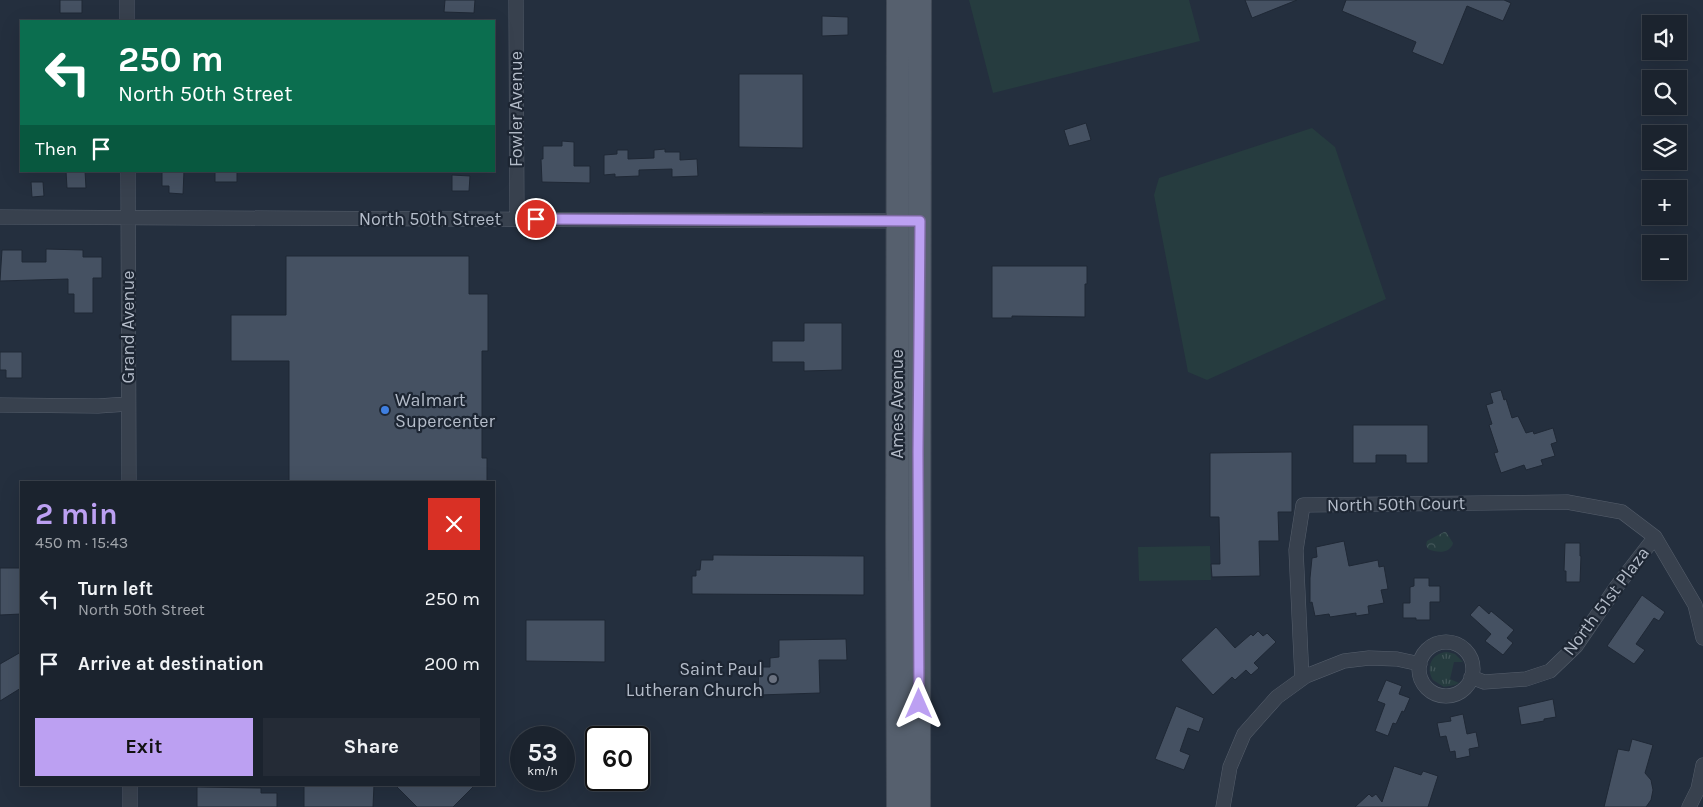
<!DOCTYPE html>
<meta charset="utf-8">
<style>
:root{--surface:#1b232e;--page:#242b36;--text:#f1f3f6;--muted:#a0a4aa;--line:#39404a;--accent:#bca0f2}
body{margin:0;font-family:Karla,sans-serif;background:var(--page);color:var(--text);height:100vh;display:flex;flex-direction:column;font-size:19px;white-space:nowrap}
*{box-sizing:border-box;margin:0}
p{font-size:16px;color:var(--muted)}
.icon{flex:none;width:28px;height:28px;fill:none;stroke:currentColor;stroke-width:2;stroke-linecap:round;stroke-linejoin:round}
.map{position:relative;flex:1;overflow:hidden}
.panel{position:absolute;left:20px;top:481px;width:475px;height:305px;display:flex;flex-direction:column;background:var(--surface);border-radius:0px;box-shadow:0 5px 20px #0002,0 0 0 1px var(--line)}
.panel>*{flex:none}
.hud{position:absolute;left:20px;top:20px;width:475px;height:152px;border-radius:0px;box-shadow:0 5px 20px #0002,0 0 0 1px var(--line);background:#0b6e4f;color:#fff;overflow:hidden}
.buttons{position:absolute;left:1642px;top:15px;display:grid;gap:10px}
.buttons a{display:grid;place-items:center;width:45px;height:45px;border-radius:0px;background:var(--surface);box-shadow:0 5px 20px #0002,0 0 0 1px var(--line);font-size:25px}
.speed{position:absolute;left:510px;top:726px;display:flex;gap:10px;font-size:25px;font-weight:700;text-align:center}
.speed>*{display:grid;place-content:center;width:65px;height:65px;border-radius:50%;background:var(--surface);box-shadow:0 5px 20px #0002,0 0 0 1px var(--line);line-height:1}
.speed small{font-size:12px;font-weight:400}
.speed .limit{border:2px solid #111;border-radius:8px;background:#fff;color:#111}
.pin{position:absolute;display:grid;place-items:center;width:42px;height:42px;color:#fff;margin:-21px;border:2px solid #fff;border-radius:50%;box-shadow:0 1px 5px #0007}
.me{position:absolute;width:55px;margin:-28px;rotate:0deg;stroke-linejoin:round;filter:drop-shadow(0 0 4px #0008)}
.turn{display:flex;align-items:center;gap:18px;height:105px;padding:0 15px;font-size:22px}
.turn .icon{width:65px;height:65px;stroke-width:2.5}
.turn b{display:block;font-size:35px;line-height:42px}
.then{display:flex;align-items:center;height:48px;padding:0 15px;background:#0003;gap:10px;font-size:19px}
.round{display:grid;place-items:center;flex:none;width:52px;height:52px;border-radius:0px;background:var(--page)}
.head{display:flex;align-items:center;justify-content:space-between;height:85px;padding:0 15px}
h1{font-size:30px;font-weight:700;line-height:38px;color:var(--accent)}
.cta{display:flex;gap:10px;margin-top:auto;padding:10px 15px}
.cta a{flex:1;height:58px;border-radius:0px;background:var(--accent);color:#111;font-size:20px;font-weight:700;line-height:58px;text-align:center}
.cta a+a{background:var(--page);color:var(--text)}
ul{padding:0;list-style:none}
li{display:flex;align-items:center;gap:15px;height:65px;padding:0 15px}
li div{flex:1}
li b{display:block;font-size:19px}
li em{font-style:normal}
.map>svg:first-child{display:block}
.grass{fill:url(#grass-tufts)}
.park{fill:url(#park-crowns)}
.pitch{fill:#263c3f}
.building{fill:#455162;stroke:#1f2835}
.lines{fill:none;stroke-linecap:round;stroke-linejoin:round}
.minor-casing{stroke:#565f6c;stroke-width:15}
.primary-casing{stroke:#414a57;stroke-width:24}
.minor{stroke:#38414e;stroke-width:14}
.primary{stroke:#56606e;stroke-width:22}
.route-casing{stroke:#7a689d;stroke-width:12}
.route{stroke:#bca0f2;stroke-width:9}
.shop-dot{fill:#3f7fe0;stroke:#1d2633;stroke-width:2}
.worship-dot{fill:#6b7280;stroke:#1d2633;stroke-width:2}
.labels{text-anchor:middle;stroke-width:4.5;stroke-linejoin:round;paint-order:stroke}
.street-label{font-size:18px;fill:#b4bcc9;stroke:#1d2633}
.poi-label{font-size:18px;fill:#b4bcc9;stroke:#1d2633;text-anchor:start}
</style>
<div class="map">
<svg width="1703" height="807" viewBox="0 0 1703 807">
<defs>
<pattern id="grass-tufts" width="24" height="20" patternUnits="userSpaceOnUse" patternTransform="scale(1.25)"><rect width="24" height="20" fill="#263c3f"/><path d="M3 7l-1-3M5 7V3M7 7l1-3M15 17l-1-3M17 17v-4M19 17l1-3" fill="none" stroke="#435659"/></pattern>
<pattern id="park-crowns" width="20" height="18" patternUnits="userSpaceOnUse" patternTransform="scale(1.25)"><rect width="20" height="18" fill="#263c3f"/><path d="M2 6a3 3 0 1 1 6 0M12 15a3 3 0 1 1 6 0" fill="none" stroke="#435659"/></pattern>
</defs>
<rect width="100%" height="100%" fill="#242f3e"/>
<path class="grass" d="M1447,652L1455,654L1463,662H1454L1450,679L1459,683L1455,685L1444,687L1433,680C1425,667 1432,653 1447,652Z"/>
<path class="park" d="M1444,532H1446L1453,543C1450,554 1437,553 1428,549L1426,545L1427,541Z"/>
<path class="pitch" d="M969,0H1189L1200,41L993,93Z
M1312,128L1335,147L1386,299L1207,380L1188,372L1154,195L1159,178Z
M1210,546L1211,580L1139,581L1138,547Z"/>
<path class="building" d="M60,0H82V13H60Z
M445,0H475L474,13L444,12Z
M1245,0H1297L1252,18Z
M1346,0H1504L1511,3L1503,21L1467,6L1443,65L1412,52L1416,42L1342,11Z
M822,16L848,17V35L822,36Z
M739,74H803V148L739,147Z
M1086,123L1091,140L1069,146L1064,130Z
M562,141L574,142V166H590V183L542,182L541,159H543V146H562Z
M665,149V152H680V160L697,159L698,176L672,177V169L639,170V176L615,177V174L604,175V155L617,154V150H628V159L654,158V150Z
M66,171H85L86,188H67Z
M162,171H184L183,194L169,193V186H162Z
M215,171H237V182H215Z
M452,175L470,176L469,191H452Z
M31,182H43L44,196L32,197Z
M46,249L83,250V257H102V278H93V313H74V294H68V279L0,281L2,250H22V262H46Z
M286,256H469V294H488V351H482V458H487V482H289V361H231V315H286Z
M992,266H1087V284H1085V317L1012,316V318H992Z
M804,323H842V370L804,371V362H772V341H804Z
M0,352H22V378H6V370H0Z
M1501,390L1504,400L1506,399L1512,418L1518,416L1526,433L1533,431L1534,434L1553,428L1557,442L1551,444L1555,456L1541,460L1543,465L1526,470L1524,465L1501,473L1494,453L1498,452L1489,425L1492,424L1486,405L1493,403L1490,393Z
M1353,425H1428V463H1406V455H1376V463H1353Z
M1292,452V512H1278L1279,541H1259L1260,576L1212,577L1211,564H1220L1219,517H1210V453Z
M1344,541L1349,566L1378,560L1379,567L1384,566L1388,589L1381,590L1384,603L1368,606L1369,614L1356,616V613L1330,617L1329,614L1315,616L1312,602L1310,603V578L1312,558L1317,557L1316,547Z
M1565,543H1580V556H1581L1580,582H1566V571H1564Z
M713,555L864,556V595L692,594V576H696V570H700L701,560H713Z
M0,568H21V614L0,615Z
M1414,578H1429V586H1440V602H1430V620H1416V618H1403V603H1410V587L1414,586Z
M1642,595L1665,612L1659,621L1654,618L1636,644L1645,650L1634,664L1607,646Z
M1479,605L1489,614L1491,611L1514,630L1507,638L1513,643L1503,655L1485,641L1491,634L1470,615Z
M526,620H605V662L526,661Z
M1216,627L1235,648L1251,634L1253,636L1258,631L1263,636L1267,633L1276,642L1254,663L1259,668L1251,675L1246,670L1235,680L1232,677L1213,695L1181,660Z
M846,639L847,660H819L820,693L759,695L758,667H770V658L779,657V640Z
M21,652V688L0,701V664Z
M1386,680L1402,686L1399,694L1410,698L1404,712L1402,711L1396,724L1393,723L1388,736L1375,731L1385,704L1377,701Z
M1553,699L1556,717L1544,719V721L1521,725L1518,707Z
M1176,706L1204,718L1199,732L1188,728L1180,751L1190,755L1184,770L1155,759Z
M1463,714L1467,734L1476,732L1479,747L1469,749L1470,756L1456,759L1455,751L1450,752L1446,736L1440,737L1437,723L1451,721L1450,717Z
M1632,739L1653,745L1645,773L1651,780L1653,790L1651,800L1646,807H1604L1618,749L1629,751Z
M1394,766L1421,775L1423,771L1438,776L1428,807H1355L1369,794L1372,797L1376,794L1382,802Z
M304,785H374L373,807H304Z
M395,785H475L453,807H417Z
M197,787L261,788V793H277V807H197Z"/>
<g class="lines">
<g class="minor-casing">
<path id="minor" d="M127,0V21
M516,0L517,219
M128,171L129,482
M0,217L904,221
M0,405L98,406L128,404
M1419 669a27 27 0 1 1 54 0a27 27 0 1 1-54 0Z
M1471,677L1484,682L1526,679L1550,671L1576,646L1617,586L1655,537
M1302,679L1296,550L1303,505L1567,502L1622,512L1655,537L1695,605L1703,638
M130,785V807
M1223,807L1230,767L1244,734L1277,697L1306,676L1344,661L1369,658L1397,659L1420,664
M1689,807L1698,789L1703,765"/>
</g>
<g class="primary-casing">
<path id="primary" d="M898,0C898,269 896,538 898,807
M919,807L920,0"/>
</g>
<use href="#minor" class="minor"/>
<use href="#primary" class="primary"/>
</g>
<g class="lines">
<g class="route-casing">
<path id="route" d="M536,219L920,221L918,452L919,704"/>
</g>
<use href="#route" class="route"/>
</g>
<circle class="shop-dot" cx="385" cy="410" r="5"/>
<circle class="worship-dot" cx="773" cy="679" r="5"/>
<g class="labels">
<g class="street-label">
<text transform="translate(516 109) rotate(-90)" y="6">Fowler Avenue</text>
<text x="430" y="225">North 50th Street</text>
<text transform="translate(128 327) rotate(-90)" y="6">Grand Avenue</text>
<text transform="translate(897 404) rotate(-90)" y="6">Ames Avenue</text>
<text transform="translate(1396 504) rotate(-1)" y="6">North 50th Court</text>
<text transform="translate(1606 601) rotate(-53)" y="6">North 51st Plaza</text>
</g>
<g class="poi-label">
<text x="395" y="406">Walmart<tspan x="395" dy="21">Supercenter</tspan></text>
<text x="763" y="675" text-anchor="end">Saint Paul<tspan x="763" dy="21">Lutheran Church</tspan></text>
</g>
</g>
</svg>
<div class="buttons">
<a><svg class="icon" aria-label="sound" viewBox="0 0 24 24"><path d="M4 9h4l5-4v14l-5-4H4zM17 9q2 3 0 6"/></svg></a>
<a><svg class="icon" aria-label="search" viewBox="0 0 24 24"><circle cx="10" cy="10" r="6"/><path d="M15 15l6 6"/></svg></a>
<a><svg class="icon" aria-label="layers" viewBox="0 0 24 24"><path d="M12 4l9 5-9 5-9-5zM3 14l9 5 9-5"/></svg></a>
<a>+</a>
<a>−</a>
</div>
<div class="speed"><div>53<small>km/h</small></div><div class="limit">60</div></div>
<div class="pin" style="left:536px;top:219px;background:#d93025"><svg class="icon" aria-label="arrive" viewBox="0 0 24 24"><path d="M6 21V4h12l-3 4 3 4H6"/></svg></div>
<svg class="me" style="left:919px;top:704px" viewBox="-20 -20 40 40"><path d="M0-17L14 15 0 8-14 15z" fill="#bca0f2" stroke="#fff" stroke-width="4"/></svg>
<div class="hud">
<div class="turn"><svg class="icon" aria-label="left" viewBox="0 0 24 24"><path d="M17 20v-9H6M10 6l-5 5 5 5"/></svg><div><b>250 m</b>North 50th Street</div></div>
<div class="then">Then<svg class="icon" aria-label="arrive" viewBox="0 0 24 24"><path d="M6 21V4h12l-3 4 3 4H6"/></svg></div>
</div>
<section class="panel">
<div class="head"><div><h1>2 min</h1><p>450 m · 15:43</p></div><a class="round" style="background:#d93025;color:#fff"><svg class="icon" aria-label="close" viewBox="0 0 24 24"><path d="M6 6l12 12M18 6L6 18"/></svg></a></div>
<ul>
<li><svg class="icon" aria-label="left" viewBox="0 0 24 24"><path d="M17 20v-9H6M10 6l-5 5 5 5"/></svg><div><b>Turn left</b><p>North 50th Street</p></div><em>250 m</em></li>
<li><svg class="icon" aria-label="arrive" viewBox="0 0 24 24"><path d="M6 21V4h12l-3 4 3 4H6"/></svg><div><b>Arrive at destination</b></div><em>200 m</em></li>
</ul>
<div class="cta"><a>Exit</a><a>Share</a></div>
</section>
</div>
